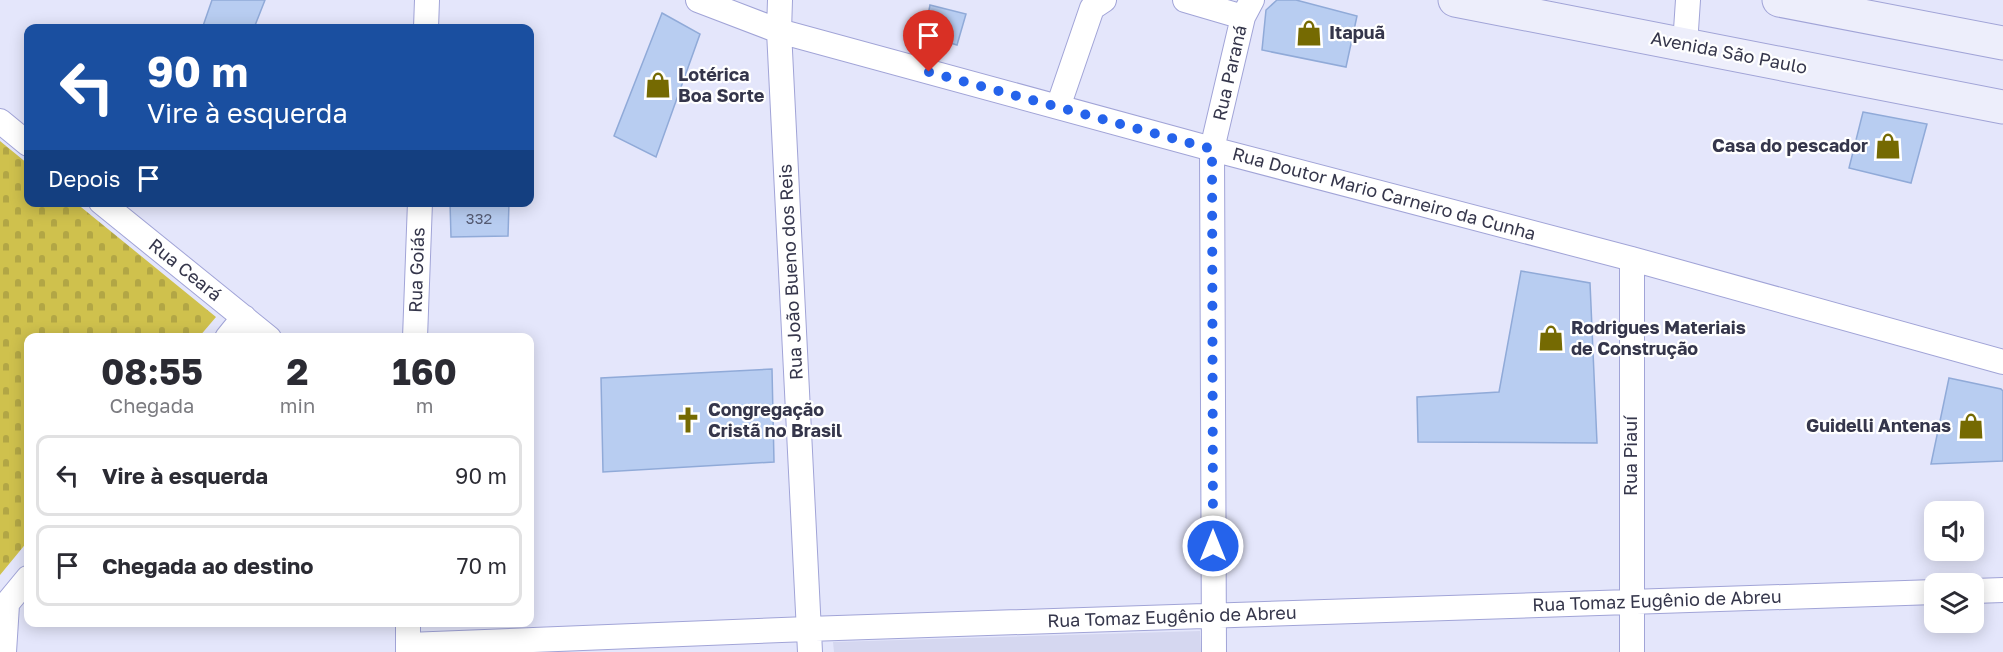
<!DOCTYPE html>
<html lang="pt">
<meta charset="utf-8">
<style>
:root{--surface:#fff;--page:#f2f2f3;--text:#2b2b33;--muted:#7c7c81;--line:#e1e1e2}
body{margin:0;font-family:"Golos Text",sans-serif;background:var(--page);color:var(--text);height:100vh;display:flex;flex-direction:column;font-size:22px;white-space:nowrap}
*{box-sizing:border-box;margin:0}
p{font-size:20px;color:var(--muted)}
.icon{flex:none;width:33px;height:33px;fill:none;stroke:currentColor;stroke-width:2;stroke-linecap:round;stroke-linejoin:round}
.map{position:relative;flex:1;overflow:hidden}
.side{position:absolute;left:24px;top:333px;width:510px;height:294px;display:flex;flex-direction:column;background:var(--surface);border-radius:12px;box-shadow:0 3px 15px #0003}
.side>*{flex:none}
.hud{position:absolute;left:24px;top:24px;width:510px;height:183px;border-radius:12px;box-shadow:0 3px 15px #0003;background:#1a4fa0;color:#fff;overflow:hidden}
.fabs{position:absolute;left:1924px;top:501px;display:grid;gap:12px}
.fabs a{display:grid;place-items:center;width:60px;height:60px;border-radius:12px;background:var(--surface);box-shadow:0 3px 15px #0003;font-size:30px}
.pin{position:absolute;display:grid;place-items:center;width:51px;height:51px;color:#fff;margin:-62px -26px;border-radius:50% 50% 50% 0;rotate:-45deg;box-shadow:0 0 6px #0007}
.pin .icon{rotate:45deg}
.me{position:absolute;width:66px;margin:-33px;rotate:0deg;stroke-linejoin:round;filter:drop-shadow(0 0 4px #0008)}
.turn{display:flex;align-items:center;gap:21px;height:126px;padding:0 24px;font-size:27px}
.turn .icon{width:78px;height:78px;stroke-width:2.5}
.turn b{display:block;font-size:42px;line-height:51px}
.then{display:flex;align-items:center;height:57px;padding:0 24px;background:#0003;gap:12px;font-size:22px}
.eta{display:flex;justify-content:space-evenly;align-items:center;height:102px;text-align:center}
.eta b{font-size:36px;font-weight:700;line-height:42px}
ul{padding:0;list-style:none}
li{display:flex;align-items:center;gap:18px;height:81px;margin:0 12px 9px;padding:0 12px;border:3px solid var(--line);border-radius:12px}
li div{flex:1}
li b{display:block;font-size:22px}
li em{font-style:normal}
.map>svg:first-child{display:block}
.built{fill:#d5d7f0}
.cemetery{fill:url(#cemetery-stones)}
.building{fill:#b8cdf1;stroke:#90aad8;stroke-width:1.5}
.lines{fill:none;stroke-linecap:round;stroke-linejoin:round}
.street-casing{stroke:#a1a4d7;stroke-width:26}
.secondary-casing{stroke:#a1a4d7;stroke-width:35}
.street{stroke:#fff;stroke-width:24}
.secondary{stroke:#edeefb;stroke-width:33}
.route{stroke:#2563eb;stroke-width:10;stroke-dasharray:0 18}
.labels{text-anchor:middle;stroke-width:4.5;stroke-linejoin:round;paint-order:stroke}
.number-label{font-size:15px;fill:#565c74}
.poi-label{font-size:18px;font-weight:bold;fill:#35364b;stroke:#fff;text-anchor:start}
.street-label{font-size:18px;fill:#35364b;stroke:#fff}
</style>
<div class="map">
<svg width="2003" height="652" viewBox="0 0 2003 652">
<defs>
<pattern id="cemetery-stones" width="16" height="16" patternUnits="userSpaceOnUse" patternTransform="scale(1.5)"><rect width="16" height="16" fill="#cfc14d"/><path d="M2 7V4a2 2 0 0 1 4 0v3zM10 15v-3a2 2 0 0 1 4 0v3z" fill="#b2a645"/></pattern>
</defs>
<rect width="100%" height="100%" fill="#e4e6fb"/>
<path class="built" d="M1200,631L1201,652H834L833,642Z"/>
<path class="cemetery" d="M0,141L28,164V202L76,203L216,317L199,337L28,338V541L0,575Z"/>
<path class="building" d="M212,0H265L254,28H210L203,26Z
M1277,0H1296L1357,16L1346,67L1262,50L1266,10Z
M930,5L966,14L957,45L924,35Z
M662,13L700,34L656,157L614,136Z
M1863,112L1927,124L1911,183L1849,168Z
M450,202H509L508,236L451,237Z
M1521,271L1590,283L1597,443L1418,442L1417,397L1499,392Z
M772,369L774,462L603,472L601,378Z
M1949,378L2001,389L2003,391V461L1931,464Z"/>
<g class="lines">
<g class="street-casing">
<path id="street" d="M698,0L779,31L1212,149L1632,259L2003,362
M780,0L779,31L810,652
M1185,0L1243,17
M426,28L427,0
M1685,45L1688,0
M1058,107L1092,8L1104,0
M0,121L28,144
M101,202L269,338
M227,338L244,317
M415,338L420,202
M1974,591L2003,590
M0,612L28,578
M408,645L808,629L1935,592
M4,652L7,605
M408,652V622
M1214,652L1212,149L1243,17L1252,0
M1632,652V259"/>
</g>
<g class="secondary-casing">
<path id="secondary" d="M1455,0L2003,107
M1779,0L2003,43"/>
</g>
<use href="#street" class="street"/>
<use href="#secondary" class="secondary"/>
</g>
<g class="lines">
<path class="route" d="M929,72L1212,149L1213,546"/>
</g>
<defs>
<g id="shop-bare" transform="scale(2.07)"><path d="M-5-2.5h2.3a2.7 3.5 0 0 1 5.4 0H5L5.5 6h-11ZM-1.5-2.5h3a1.5 2.3 0 0 0-3 0Z" fill="#756a02" stroke="#fff" stroke-width="2.5" paint-order="stroke"/></g>
<g id="church-bare" transform="scale(2.07)"><path d="M-1.2-6h2.4v3.5h3.3v2.4h-3.3V6h-2.4V-.1h-3.3v-2.4h3.3Z" fill="#756a02" stroke="#fff" stroke-width="2.5" paint-order="stroke"/></g>
</defs>
<g fill-rule="evenodd">
<use href="#shop-bare" x="1309" y="33"/>
<use href="#shop-bare" x="658" y="85"/>
<use href="#shop-bare" x="1888" y="146"/>
<use href="#shop-bare" x="1551" y="338"/>
<use href="#church-bare" x="688" y="420"/>
<use href="#shop-bare" x="1971" y="426"/>
</g>
<g class="labels">
<g class="number-label">
<text x="479" y="224">332</text>
</g>
<g class="poi-label">
<text x="1329" y="39">Itapuã</text>
<text x="678" y="81">Lotérica<tspan x="678" dy="21">Boa Sorte</tspan></text>
<text x="1868" y="152" text-anchor="end">Casa do pescador</text>
<text x="1571" y="334">Rodrigues Materiais<tspan x="1571" dy="21">de Construção</tspan></text>
<text x="708" y="416">Congregação<tspan x="708" dy="21">Cristã no Brasil</tspan></text>
<text x="1951" y="432" text-anchor="end">Guidelli Antenas</text>
</g>
<g class="street-label">
<text transform="translate(1729 53) rotate(11)" y="6">Avenida São Paulo</text>
<text transform="translate(1230 73) rotate(-77)" y="6">Rua Paraná</text>
<text transform="translate(1384 194) rotate(15)" y="6">Rua Doutor Mario Carneiro da Cunha</text>
<text transform="translate(185 270) rotate(39)" y="6">Rua Ceará</text>
<text transform="translate(417 270) rotate(-88)" y="6">Rua Goiás</text>
<text transform="translate(791 272) rotate(-93)" y="6">Rua João Bueno dos Reis</text>
<text transform="translate(1631 456) rotate(-90)" y="6">Rua Piauí</text>
<text transform="translate(1657 601) rotate(-2)" y="6">Rua Tomaz Eugênio de Abreu</text>
<text transform="translate(1172 617) rotate(-2)" y="6">Rua Tomaz Eugênio de Abreu</text>
</g>
</g>
</svg>
<div class="fabs">
<a><svg class="icon" aria-label="sound" viewBox="0 0 24 24"><path d="M4 9h4l5-4v14l-5-4H4zM17 9q2 3 0 6"/></svg></a>
<a><svg class="icon" aria-label="layers" viewBox="0 0 24 24"><path d="M12 4l9 5-9 5-9-5zM3 14l9 5 9-5"/></svg></a>
</div>
<div class="pin" style="left:929px;top:72px;background:#d93025"><svg class="icon" aria-label="arrive" viewBox="0 0 24 24"><path d="M6 21V4h12l-3 4 3 4H6"/></svg></div>
<svg class="me" style="left:1213px;top:546px" viewBox="-20 -20 40 40"><circle r="17" fill="#2563eb" stroke="#fff" stroke-width="3"/><path d="M0-11L8 9 0 5-8 9z" fill="#fff"/></svg>
<div class="hud">
<div class="turn"><svg class="icon" aria-label="left" viewBox="0 0 24 24"><path d="M17 20v-9H6M10 6l-5 5 5 5"/></svg><div><b>90 m</b>Vire à esquerda</div></div>
<div class="then">Depois<svg class="icon" aria-label="arrive" viewBox="0 0 24 24"><path d="M6 21V4h12l-3 4 3 4H6"/></svg></div>
</div>
<section class="side">
<div class="eta">
<div><b>08:55</b><p>Chegada</p></div>
<div><b>2</b><p>min</p></div>
<div><b>160</b><p>m</p></div>
</div>
<ul>
<li><svg class="icon" aria-label="left" viewBox="0 0 24 24"><path d="M17 20v-9H6M10 6l-5 5 5 5"/></svg><div><b>Vire à esquerda</b></div><em>90 m</em></li>
<li><svg class="icon" aria-label="arrive" viewBox="0 0 24 24"><path d="M6 21V4h12l-3 4 3 4H6"/></svg><div><b>Chegada ao destino</b></div><em>70 m</em></li>
</ul>
</section>
</div>
